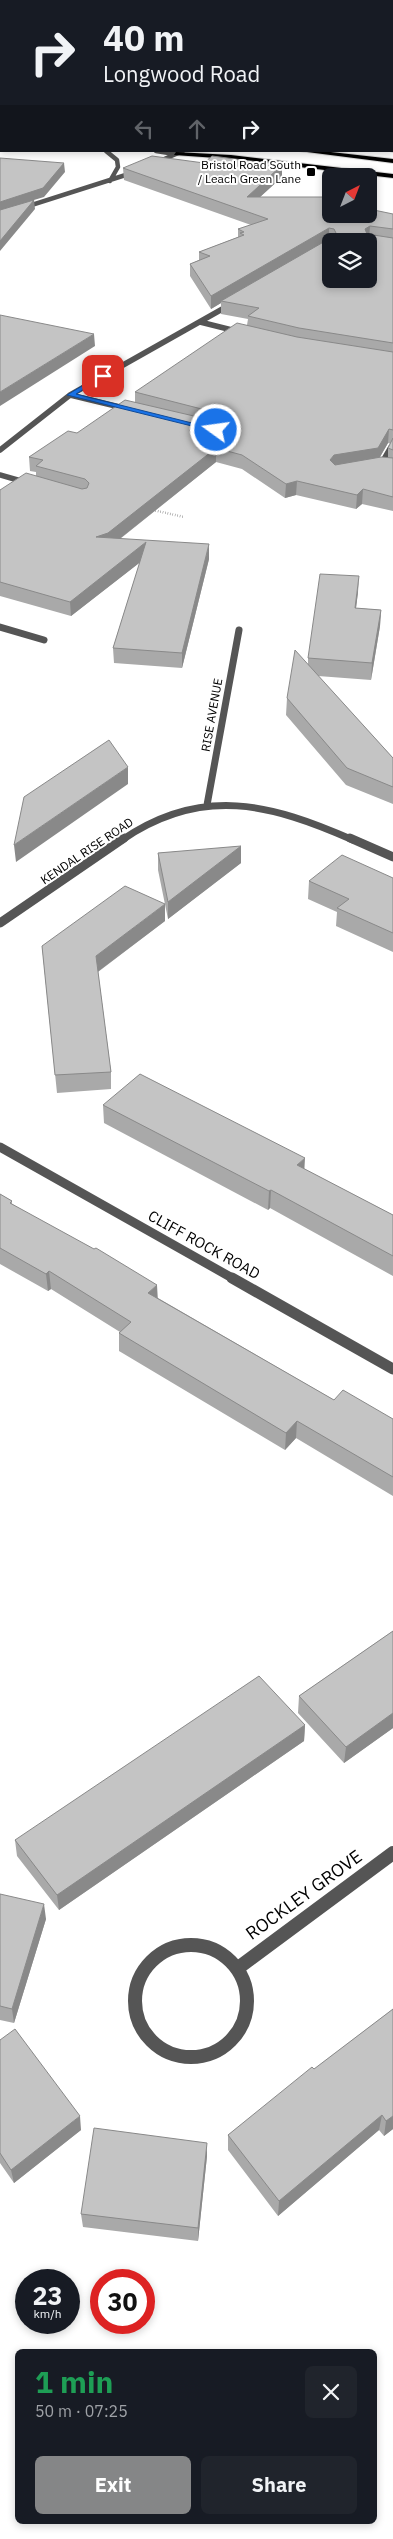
<!DOCTYPE html>
<meta charset="utf-8">
<style>
:root{--surface:#171b24;--page:#20242c;--text:#f1f3f6;--muted:#9ea1a6;--accent:#858687}
body{margin:0;font-family:"IBM Plex Sans",sans-serif;background:var(--page);color:var(--text);height:100vh;display:flex;flex-direction:column;font-size:19px;white-space:nowrap}
*{box-sizing:border-box;margin:0}
p{font-size:16px;color:var(--muted)}
.icon{flex:none;width:28px;height:28px;fill:none;stroke:currentColor;stroke-width:2;stroke-linecap:round;stroke-linejoin:round}
.map{position:relative;flex:1;overflow:hidden}
.drawer{position:absolute;left:15px;top:2349px;width:362px;height:175px;display:flex;flex-direction:column;background:var(--surface);border-radius:8px;box-shadow:0 2px 8px #0003}
.drawer>*{flex:none}
.banner{position:absolute;left:0px;top:0px;width:394px;height:152px;box-shadow:0 2px 8px #0003;background:#171b24;color:var(--text);overflow:hidden}
.needle{width:32px;rotate:42deg}
.controls{position:absolute;left:322px;top:168px;display:grid;gap:10px}
.controls a{display:grid;place-items:center;width:55px;height:55px;border-radius:8px;background:var(--surface);box-shadow:0 2px 8px #0003;font-size:25px}
.speed{position:absolute;left:15px;top:2269px;display:flex;gap:10px;font-size:25px;font-weight:700;text-align:center}
.speed>*{display:grid;place-content:center;width:65px;height:65px;border-radius:50%;background:var(--surface);box-shadow:0 2px 8px #0003;line-height:1}
.speed small{font-size:12px;font-weight:400}
.speed .limit{border:8px solid #d22;background:#fff;color:#111}
.pin{position:absolute;display:grid;place-items:center;width:42px;height:42px;color:#fff;margin:-21px;border-radius:10px;box-shadow:0 2px 8px #0006}
.me{position:absolute;width:55px;margin:-28px;rotate:284deg;stroke-linejoin:round;filter:drop-shadow(0 0 4px #0008)}
.turn{display:flex;align-items:center;gap:18px;height:105px;padding:0 20px;font-size:22px}
.turn .icon{width:65px;height:65px;stroke-width:2.5}
.turn b{display:block;font-size:35px;line-height:42px}
.lanes{display:flex;align-items:center;height:48px;padding:0 20px;background:#0003;justify-content:center;gap:25px;direction:ltr}
.lanes .off{opacity:.35}
.round{display:grid;place-items:center;flex:none;width:52px;height:52px;border-radius:8px;background:var(--page)}
.headline{display:flex;align-items:center;justify-content:space-between;height:85px;padding:0 20px}
h1{font-size:30px;font-weight:700;line-height:38px;color:#1e9e55}
.primary-button{display:flex;gap:10px;margin-top:auto;padding:10px 20px}
.primary-button a{flex:1;height:58px;border-radius:8px;background:var(--accent);color:#fff;font-size:20px;font-weight:700;line-height:58px;text-align:center}
.primary-button a+a{background:var(--page);color:var(--text)}
.map>svg:first-child{display:block}
.lines{fill:none;stroke-linecap:round;stroke-linejoin:round}
.stream{fill:#a3a3a3;fill-rule:evenodd}
.trunk-casing{stroke:#dbdbdb;stroke-width:2}
.path-far1{stroke:#777;stroke-width:1;stroke-dasharray:0.5 1;stroke-linecap:butt}
.path{stroke:#777;stroke-width:2.5;stroke-dasharray:0.5 2;stroke-linecap:butt}
.service{stroke:#555;stroke-width:5.5}
.minor-far4{stroke:#555;stroke-width:5.5}
.minor-far3{stroke:#555;stroke-width:7}
.minor-far2{stroke:#555;stroke-width:9}
.minor-far1{stroke:#555;stroke-width:11}
.minor{stroke:#555;stroke-width:14}
.tertiary{stroke:#555;stroke-width:4.5}
.trunk{fill:#000;fill-rule:evenodd}
.wall{fill:#a9a9a9;fill-rule:evenodd}
.shaded-wall{fill:#898989}
.building{fill:#c4c4c4;stroke:#898989;fill-rule:evenodd}
.route{fill:#1a73e8;stroke:#114b97}
.poi-dot{fill:#000;stroke:#fff;stroke-width:2}
.labels{text-anchor:middle;stroke-width:4;stroke-linejoin:round;paint-order:stroke}
.far-poi-label{font-size:12px;fill:#000;stroke:#fff;text-anchor:end}
.far-street-label{font-size:12px;fill:#000;stroke:#fff}
.street-label{font-size:15px;fill:#000;stroke:#fff}
.near-street-label{font-size:18px;fill:#000;stroke:#fff}
</style>
<div class="map">
<svg width="393" height="2539" viewBox="0 0 393 2539">
<rect width="100%" height="100%" fill="#fff"/>
<g class="lines">
<path class="stream" d="M392,112H393V116H392Z"/>
<g class="trunk-casing">
<path id="trunk" d="M0,107H1V112H0Z
M0,119H1V123H0Z
M392,134H393V138H392Z
M393,148V152L390,151H392Z
M299,151H322L393,159V163Z
M176,152L231,155L393,174V178L231,159L174,155Z"/>
</g>
<path class="path-far1" d="M282,1L284,0"/>
<path class="path" d="M153,510L184,517"/>
<path class="service" d="M0,475L28,483"/>
<path class="minor-far4" d="M200,322L240,332
M70,395L128,409
M0,450L70,395L233,303
M377,467L380,466L391,447"/>
<path class="minor-far3" d="M0,627L44,640
M207,805L239,630
M122,840C202,785 271,804 353,840"/>
<path class="minor-far2" d="M350,838L393,857
M0,923L124,838
M0,1147L234,1279"/>
<path class="minor-far1" d="M232,1278L393,1369"/>
<path class="minor" d="M135 2001a56 56 0 1 1 112 0a56 56 0 1 1-112 0Z
M238,1968L393,1853"/>
<path class="tertiary" d="M106,151L117,160L118,167L110,181
M156,151L175,154
M155,163L183,151
M0,215L135,172"/>
<use href="#trunk" class="trunk"/>
</g>
<path class="wall" d="M0,0H227L225,1H1V70H0Z
M123,168L282,177L260,197L331,214H393V511L362,504L356,509L296,495L285,498L242,469L216,462L120,539L209,559L182,668L114,663L113,648L140,562L71,616L0,596V490L36,476V472L30,471L29,457L77,433L135,402V392L247,325L248,319L221,314V303L211,309L190,276V264L199,260V252L238,237V229L251,225L124,180ZM224,428L231,430L224,435ZM388,443L391,444L388,448V457H380Z
M358,592L356,608L381,610L380,626L371,680L318,676L393,758V804L346,785L286,715L287,698L308,664V658Z
M241,847V863L168,919L158,870V853Z
M393,878V952L336,926L337,912L308,899L309,881Z
M165,921L98,972L111,1072V1089L57,1093L42,946Z
M103,1105L304,1169L393,1215V1276L270,1208L268,1210L104,1123Z
M0,1194L12,1201V1204L158,1298L334,1400L393,1419V1496L296,1438L285,1450L119,1351V1333L120,1332L51,1289L48,1291L0,1264Z
M393,1631V1728L344,1763L298,1713L299,1696Z
M305,1725L304,1741L59,1910L17,1856L15,1840Z
M0,1894L46,1919L14,2023L0,2020Z
M393,2009V2129L384,2136L379,2130L278,2216L228,2150V2135Z
M0,2040L81,2130L14,2183L0,2163Z
M207,2156L198,2241L83,2227L81,2214Z"/>
<path class="shaded-wall" d="M214,0H227L225,1H212Z
M64,163L65,172L44,197L34,200L35,209L0,251V202Z
M282,165V177L247,209V197Z
M370,226L369,238L365,241V229Z
M329,228V241L221,301V303L211,309V296Z
M94,334L95,346L0,406V392Z
M224,423V437L211,449V435Z
M389,429L388,443L377,462L333,469L330,460L334,455Z
M216,448V462L108,548L96,537Z
M297,481L296,495L285,498L286,484Z
M363,489L362,504L356,509L357,495Z
M146,542L147,557L71,616L70,602Z
M209,544V559L182,668V653Z
M359,576L358,592L354,624L355,608Z
M381,610L380,626L371,680L372,663Z
M128,767V784L16,862L14,845Z
M241,846V863L168,919V902Z
M165,904V921L96,973V956Z
M305,1158L304,1176L297,1165Z
M271,1190L270,1208L268,1210L269,1191Z
M49,1271L51,1289L48,1291L46,1274Z
M157,1285L158,1302L148,1293Z
M297,1421L296,1438L285,1450L286,1433Z
M393,1713V1728L344,1763L346,1747Z
M305,1725L304,1741L59,1910L57,1895Z
M44,1904L46,1919L14,2023L12,2009Z
M382,2115L379,2130L278,2216L279,2201Z
M80,2116L81,2130L14,2183L11,2170Z
M393,2116V2129L384,2136L386,2121Z
M207,2143V2156L198,2241V2228Z"/>
<path class="building" d="M0,0H214L212,1H1V62H0Z
M152,156L204,163L212,156L282,165L247,197H331V214H369V209L393,214V229L370,226L365,229L367,234L393,238V343L299,328L248,316L259,308L221,301L334,236L336,233L334,229L329,228L211,296L190,264L210,256L199,252L244,235L240,233L244,232L238,229L268,219L123,168ZM331,241H369V279H331Z
M0,158L64,163L43,188L0,202Z
M34,200L0,241V210Z
M0,315L94,334L0,392Z
M237,323L297,337L393,352V430L389,429L378,448L334,455L330,460L335,465L381,457L393,458V497L363,489L357,495L297,481L286,484L242,455L216,448L108,533L96,537L209,544L182,653L113,648L146,542L70,602L0,582V490L26,473L82,489L87,488L89,483L85,479L36,466L43,460L29,457L68,431L77,433L125,400L224,423L211,435L213,440H218L237,424V418L135,392Z
M393,438V450L388,448Z
M320,574L359,576L355,608L381,610L372,663L308,658Z
M295,650L393,758V787L347,768L287,698Z
M109,740L128,767L14,845L24,797Z
M241,846L168,902L158,853Z
M342,855L393,878V933L337,908L349,899L309,881Z
M125,886L165,904L96,956L111,1072L55,1075L42,946Z
M140,1074L305,1158L297,1165L393,1215V1256L271,1190L269,1191L103,1105Z
M0,1194L12,1201L10,1203L94,1249L96,1248L157,1285L148,1293L334,1400L343,1390L393,1419V1477L297,1421L286,1433L119,1333L131,1322L49,1271L46,1274L0,1248Z
M393,1631V1713L346,1747L299,1696Z
M259,1676L305,1725L57,1895L15,1840Z
M0,1894L44,1904L12,2009L0,2006Z
M393,2009V2116L386,2121L382,2115L279,2201L228,2135L312,2067L314,2069Z
M15,2029L80,2116L11,2170L0,2153V2040Z
M94,2128L207,2143L198,2228L81,2214Z"/>
<path class="route" d="M100,375L106,376L76,394L220,430L216,432L67,395Z"/>
<rect class="poi-dot" x="306" y="167" width="10" height="10" rx="2.5"/>
<g class="labels">
<g class="far-poi-label">
<text x="301" y="169">Bristol Road South<tspan x="301" dy="14">/ Leach Green Lane</tspan></text>
</g>
<g class="far-street-label">
<text transform="translate(212 715) rotate(-80)" y="4">RISE AVENUE</text>
<text transform="translate(87 851) rotate(-34)" y="4">KENDAL RISE ROAD</text>
</g>
<g class="street-label">
<text transform="translate(204 1245) rotate(29)" y="5">CLIFF ROCK ROAD</text>
</g>
<g class="near-street-label">
<text transform="translate(304 1895) rotate(-36)" y="6">ROCKLEY GROVE</text>
</g>
</g>
</svg>
<div class="controls">
<a><svg class="needle" viewBox="-14 -14 28 28"><path d="M0-13l5 13h-10z" fill="#e53935"/><path d="M0 13l5-13h-10z" fill="#9ea1a6"/></svg></a>
<a><svg class="icon" aria-label="layers" viewBox="0 0 24 24"><path d="M12 4l9 5-9 5-9-5zM3 14l9 5 9-5"/></svg></a>
</div>
<div class="speed"><div>23<small>km/h</small></div><div class="limit">30</div></div>
<div class="pin" style="left:103px;top:376px;background:#d93025"><svg class="icon" aria-label="arrive" viewBox="0 0 24 24"><path d="M6 21V4h12l-3 4 3 4H6"/></svg></div>
<svg class="me" style="left:216px;top:430px" viewBox="-20 -20 40 40"><circle r="17" fill="#1a73e8" stroke="#fff" stroke-width="3"/><path d="M0-11L8 9 0 5-8 9z" fill="#fff"/></svg>
<div class="banner">
<div class="turn"><svg class="icon" aria-label="right" viewBox="0 0 24 24"><path d="M7 20v-9h11M14 6l5 5-5 5"/></svg><div><b>40 m</b>Longwood Road</div></div>
<div class="lanes"><svg class="icon off" aria-label="left" viewBox="0 0 24 24"><path d="M17 20v-9H6M10 6l-5 5 5 5"/></svg><svg class="icon off" aria-label="ahead" viewBox="0 0 24 24"><path d="M12 20V5M6 11l6-6 6 6"/></svg><svg class="icon" aria-label="right" viewBox="0 0 24 24"><path d="M7 20v-9h11M14 6l5 5-5 5"/></svg></div>
</div>
<section class="drawer">
<div class="headline"><div><h1>1 min</h1><p>50 m · 07:25</p></div><a class="round"><svg class="icon" aria-label="close" viewBox="0 0 24 24"><path d="M6 6l12 12M18 6L6 18"/></svg></a></div>
<div class="primary-button"><a>Exit</a><a>Share</a></div>
</section>
</div>
